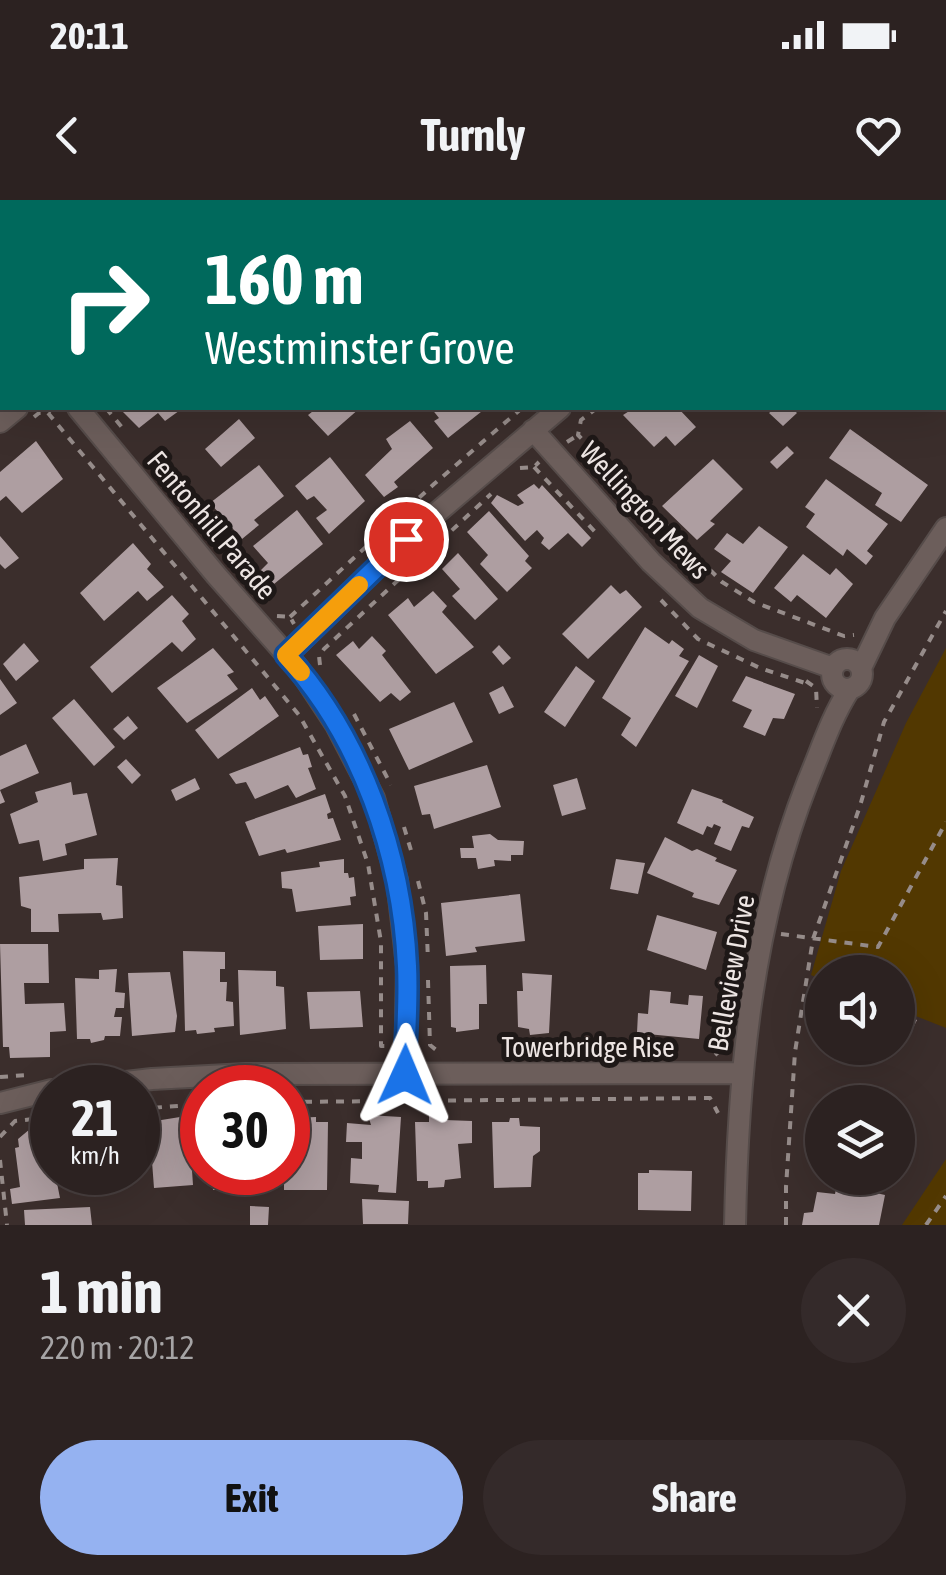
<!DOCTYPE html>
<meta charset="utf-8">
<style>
:root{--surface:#2c2221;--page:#342a2a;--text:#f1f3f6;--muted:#a6a4a5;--line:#483f3f;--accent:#95b2f1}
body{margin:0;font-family:"Asap Condensed",sans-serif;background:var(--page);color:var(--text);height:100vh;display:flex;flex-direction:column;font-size:38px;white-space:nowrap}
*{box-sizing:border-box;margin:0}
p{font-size:32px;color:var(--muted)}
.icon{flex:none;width:55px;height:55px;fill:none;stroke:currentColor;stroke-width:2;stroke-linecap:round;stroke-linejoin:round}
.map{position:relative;height:1025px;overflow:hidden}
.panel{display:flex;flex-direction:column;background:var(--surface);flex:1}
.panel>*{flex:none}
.guide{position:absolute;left:0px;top:0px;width:948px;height:210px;box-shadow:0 10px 40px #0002,0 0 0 2px var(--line);background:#00695c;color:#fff;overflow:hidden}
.controls{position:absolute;left:805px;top:755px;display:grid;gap:20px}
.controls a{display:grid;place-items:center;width:110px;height:110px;border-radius:50%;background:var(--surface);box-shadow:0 10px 40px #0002,0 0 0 2px var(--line);font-size:50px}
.speed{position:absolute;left:30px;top:865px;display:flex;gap:20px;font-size:50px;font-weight:700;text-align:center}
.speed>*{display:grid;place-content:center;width:130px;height:130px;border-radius:50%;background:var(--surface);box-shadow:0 10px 40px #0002,0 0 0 2px var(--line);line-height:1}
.speed small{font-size:25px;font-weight:400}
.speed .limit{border:15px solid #d22;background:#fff;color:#111}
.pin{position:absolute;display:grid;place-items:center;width:85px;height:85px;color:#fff;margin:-42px;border:5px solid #fff;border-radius:50%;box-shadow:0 2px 10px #0007}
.me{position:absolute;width:110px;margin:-55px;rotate:1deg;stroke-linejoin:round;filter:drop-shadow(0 0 8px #0008)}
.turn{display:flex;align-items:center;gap:35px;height:210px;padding:0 40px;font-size:45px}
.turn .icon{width:130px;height:130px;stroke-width:2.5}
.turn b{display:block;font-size:70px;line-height:85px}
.round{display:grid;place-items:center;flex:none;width:105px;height:105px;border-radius:52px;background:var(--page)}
.head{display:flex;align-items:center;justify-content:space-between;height:170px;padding:0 40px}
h1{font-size:60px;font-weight:700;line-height:75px}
.primary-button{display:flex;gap:20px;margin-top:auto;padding:20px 40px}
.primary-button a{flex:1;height:115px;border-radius:60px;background:var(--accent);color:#111;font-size:40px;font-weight:700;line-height:115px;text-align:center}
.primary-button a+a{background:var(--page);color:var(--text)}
.status{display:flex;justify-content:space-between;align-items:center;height:70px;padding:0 50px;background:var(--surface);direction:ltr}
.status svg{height:28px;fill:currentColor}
header{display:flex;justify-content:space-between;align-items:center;height:130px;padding:0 40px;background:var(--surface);font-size:45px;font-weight:700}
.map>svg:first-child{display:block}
.green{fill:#523801}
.building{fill:#ae9ea1}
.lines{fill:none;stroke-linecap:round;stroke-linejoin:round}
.minor-casing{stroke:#564c4a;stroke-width:24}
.path{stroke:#968c8a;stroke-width:4;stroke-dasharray:8 8;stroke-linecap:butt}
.minor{stroke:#6c5e5b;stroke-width:20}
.route-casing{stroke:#114b97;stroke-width:25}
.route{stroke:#1a73e8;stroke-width:18}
.slow{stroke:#f59e0b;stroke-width:18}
.labels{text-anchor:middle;stroke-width:10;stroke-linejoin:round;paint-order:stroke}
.street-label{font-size:28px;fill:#ede5e3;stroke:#1e1817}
</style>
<div class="status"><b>20:11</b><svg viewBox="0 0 49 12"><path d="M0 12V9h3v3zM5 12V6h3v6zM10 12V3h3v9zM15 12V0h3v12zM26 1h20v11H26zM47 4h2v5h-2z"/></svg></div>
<header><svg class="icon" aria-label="back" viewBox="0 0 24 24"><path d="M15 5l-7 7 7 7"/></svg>Turnly<svg class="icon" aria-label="heart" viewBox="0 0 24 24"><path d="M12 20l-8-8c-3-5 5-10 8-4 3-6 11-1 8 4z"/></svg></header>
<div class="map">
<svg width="946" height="1025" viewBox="0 0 946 1025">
<rect width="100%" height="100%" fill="#3b2e2c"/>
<path class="green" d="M946,448V828L898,809V772H822V780L811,775L841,671L906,523Z
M946,959V1025H902Z"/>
<path class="building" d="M119,208H183L165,221L158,213L139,228Z
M317,208H360L328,236L308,215Z
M431,208H486L448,238L434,221L439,218Z
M634,208H678L696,227L675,246L666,236L654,247L623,215Z
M775,208H792L797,213L783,226L769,213Z
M239,219L255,238L221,267L205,249Z
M410,221L433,248L394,282L398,287L384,297L365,275L392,249L386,239Z
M850,229L928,285L901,322L875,305L882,293L829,258Z
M36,241L63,279L22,313L6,296L0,301V272Z
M787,246L794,253L777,269L770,262Z
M330,257L365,301L329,334L316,318L327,310L314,296L307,300L295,286Z
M713,259L743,289L710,321L715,324L697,340L662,306Z
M259,265L284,296L254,320L259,325L242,339L210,303Z
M826,279L888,324L867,351L873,356L866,365L847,349L843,356L806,327L815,314L805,307Z
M534,284L539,289L542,285L591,338L582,347L568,333L549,350L541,343L544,338L537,330L525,341L491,303L497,295L518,306L524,303L517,295Z
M297,310L323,344L274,384L261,370L268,363L253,346Z
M489,311L529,356L525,361L532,368L507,392L480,364L488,355L467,332Z
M759,326L788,347L753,393L721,372L731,361L714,349L727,333L743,344Z
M0,336L19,358L5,369L0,364Z
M133,343L151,364L147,369L164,387L147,401L138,391L104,421L80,393Z
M458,353L498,399L475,420L452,396L460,389L442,369Z
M803,354L830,375L836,368L853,384L826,418L797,395L791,402L774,388Z
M611,385L620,394L626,390L642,407L588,459L562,434Z
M433,391L447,406L442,412L474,447L436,474L388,415L408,398L414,407Z
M172,395L189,414L182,421L196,439L182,452L172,442L112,493L90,467Z
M645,427L669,444L672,440L684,449L679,456L689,461L636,547L621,535L631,518L602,498Z
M372,436L386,451L382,455L411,492L400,501L391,493L380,502L336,455L353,441L359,449Z
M24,443L39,461L16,481L3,464Z
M499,445L511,458L503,465L492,452Z
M213,448L234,472L227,475L238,489L187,523L157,488Z
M699,455L718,466L697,508L675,496Z
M576,466L595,481L565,527L544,512Z
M746,476L795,494L784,519L773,518L765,536L743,527L752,510L732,501Z
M0,479L17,503L0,515Z
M503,486L514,507L499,514L489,493Z
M252,488L260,500L265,496L279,516L218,559L195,530Z
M74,499L115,547L94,566L52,518Z
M454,502L473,542L409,570L389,529Z
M128,516L138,528L124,540L113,529Z
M26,544L39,573L0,590L5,602L0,604V556Z
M300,547L303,555L308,554L312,567L308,568L316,589L296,598L288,585L255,599L246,582L236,584L229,574Z
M126,559L141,575L132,584L117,567Z
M487,565L501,607L434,629L430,614L422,615L414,586Z
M195,578L200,589L176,601L171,590Z
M577,578L586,609L562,616L553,585Z
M71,582L73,595L87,593L97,635L65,644L67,655L43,661L39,640L19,644L10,614L38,602L35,592Z
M692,589L723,600L722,602L754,617L749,628L742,626L731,651L714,644L721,627L714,624L712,628L707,626L703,635L677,623Z
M325,594L331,612L327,614L328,619L333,618L341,640L287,653L285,649L259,656L245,622Z
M490,634L498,640L524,641L523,655H511V661L494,660L495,666L478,669L476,658H461L460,648H474L472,636Z
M665,637L692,651L697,649L717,658L715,661L737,670L719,705L692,697L694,693L647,673Z
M118,658L116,685L122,686L123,718L103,720L101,713L58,714L59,732H31V709L21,706L19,677L84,669V659Z
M344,659V673H348L349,678L354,677L356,696L350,697L351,705L296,712L292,689L282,688L281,672L320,667L319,662Z
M616,659L645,663L638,694L610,689Z
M520,694L525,741L475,747L477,752L446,756L441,703Z
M657,715L717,732L706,770L647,750Z
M363,724V759L320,760L318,726Z
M0,744H48L49,783H24L25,804L64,803L66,831L50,832V857L10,858L9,847H3Z
M183,751L225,752V769H220V782H227L226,801L233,802L234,826L214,828L215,832L197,834L196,830L185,831Z
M486,765L487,804H479V829L456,832V828L451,827L450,766Z
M117,769L115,792L125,793L124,808H116L114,817H122L120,836H105L104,840L91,843L90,839H77L75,778L99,779V770Z
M238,770L276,771V786L284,787L286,829L240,835Z
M170,772L177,816L175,832L132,836L128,773Z
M522,773L552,775L549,833L530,835L529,829L518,827L517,791H523Z
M650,790L671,792L670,803L688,805L689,795L703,796L699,839L637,833L638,813L648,814Z
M360,791L363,827L310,829L307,792Z
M898,812L917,820L909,836H904L898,847Z
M857,848H897L893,855L880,851L877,856L855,851Z
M368,915L401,917L396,993L378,992L379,985L350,983L351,958L362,959V942H346L347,923L371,925Z
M429,915L445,916V920L472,921V943L458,944L461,978L445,980L444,987L428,988V981H417L415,922H429Z
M180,917L181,922L202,920V939L190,941L193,985L154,988L149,922Z
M316,917V922H328L327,990H284V972H288V922H294L293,918Z
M809,917L822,920V952L806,948Z
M510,918H519L520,926L540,927V951L533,956L531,987L494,988L492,922H509Z
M52,927V972H70V981L57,983L60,998L12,1004L10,989L20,987L15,948L19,947L18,939L30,929Z
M649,970L692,971L691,1011L638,1010V973H649Z
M70,972H117L118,982L92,987L93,991L75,994Z
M212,972H261V988L213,990Z
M837,984L885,995L879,1025H802L804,1013L813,1012L817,992L835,994Z
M362,999L409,1001L408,1024H363Z
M250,1006L269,1007L268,1025H250Z
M90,1007L92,1025H25L24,1010Z"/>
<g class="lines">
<g class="minor-casing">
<path id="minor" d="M260,2L263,0
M808,2L811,0
M78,208L216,375L299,469L336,525L374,598L397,680L407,766L405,875
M0,222L17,208
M533,230L651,362L700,408L754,440L833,468
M287,455L406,339L560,208
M832 474a15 15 0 1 1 30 0a15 15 0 1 1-30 0Z
M861,468L885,418L946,328
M74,888L152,879L246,874L742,873
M0,903L52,890
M735,1025C738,873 752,723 808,581C821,550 831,518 849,490"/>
</g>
<path class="path" d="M290,2L293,0
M781,2L785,0
M858,2L861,0
M106,208L125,231
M597,208L581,220L578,235L722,382L754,402L844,436L854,435
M48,213L299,515L345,596L368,664L381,742V846H386
M34,217L39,213H48L52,208
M567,242L578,235
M534,267L599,336
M520,268L534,267L539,262
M661,400L698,439L760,468L805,483
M277,416L290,417L294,424
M290,417L434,284L522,208
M320,465L319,456L324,449L491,294
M806,481L816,488L817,508
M354,514L391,585
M404,627L413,657
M418,681L426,713L428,760
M781,734L878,747L946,622
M428,780L430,845L441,854
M715,855L724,847L726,834
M0,877L28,875
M288,902L710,898L718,913
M138,909L202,904
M0,937L15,921L52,917
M0,960L7,1025
M786,1025V987L795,852L813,739L860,606L884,522L946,411
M926,1025L946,996"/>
<use href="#minor" class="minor"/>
</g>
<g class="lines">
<g class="route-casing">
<path id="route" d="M405,875C405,839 409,802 407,766C402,656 362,538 286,455L406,339"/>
</g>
<use href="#route" class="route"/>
<path class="slow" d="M301,472L286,455L359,385"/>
</g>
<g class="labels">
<g class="street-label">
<text transform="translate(645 310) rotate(47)" y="10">Wellington Mews</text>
<text transform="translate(212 325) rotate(50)" y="10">Fentonhill Parade</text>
<text transform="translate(731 773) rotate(-80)" y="10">Belleview Drive</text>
<text x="588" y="857">Towerbridge Rise</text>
</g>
</g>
</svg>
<div class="controls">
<a><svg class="icon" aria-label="sound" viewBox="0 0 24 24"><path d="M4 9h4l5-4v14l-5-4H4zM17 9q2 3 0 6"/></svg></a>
<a><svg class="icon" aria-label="layers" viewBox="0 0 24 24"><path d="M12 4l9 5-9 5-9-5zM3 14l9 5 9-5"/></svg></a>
</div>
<div class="speed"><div>21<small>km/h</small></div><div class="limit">30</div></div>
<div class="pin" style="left:406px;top:339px;background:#d93025"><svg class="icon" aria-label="arrive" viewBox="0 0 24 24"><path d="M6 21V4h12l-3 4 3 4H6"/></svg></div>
<svg class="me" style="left:405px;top:875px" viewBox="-20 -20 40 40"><path d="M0-17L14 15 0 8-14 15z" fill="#1a73e8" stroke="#fff" stroke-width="4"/></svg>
<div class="guide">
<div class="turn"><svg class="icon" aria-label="right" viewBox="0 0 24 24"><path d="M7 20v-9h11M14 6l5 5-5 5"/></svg><div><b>160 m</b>Westminster Grove</div></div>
</div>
</div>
<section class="panel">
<div class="head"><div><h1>1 min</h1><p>220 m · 20:12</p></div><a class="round"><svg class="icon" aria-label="close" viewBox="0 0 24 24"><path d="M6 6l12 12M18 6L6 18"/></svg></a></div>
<div class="primary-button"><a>Exit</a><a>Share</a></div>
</section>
